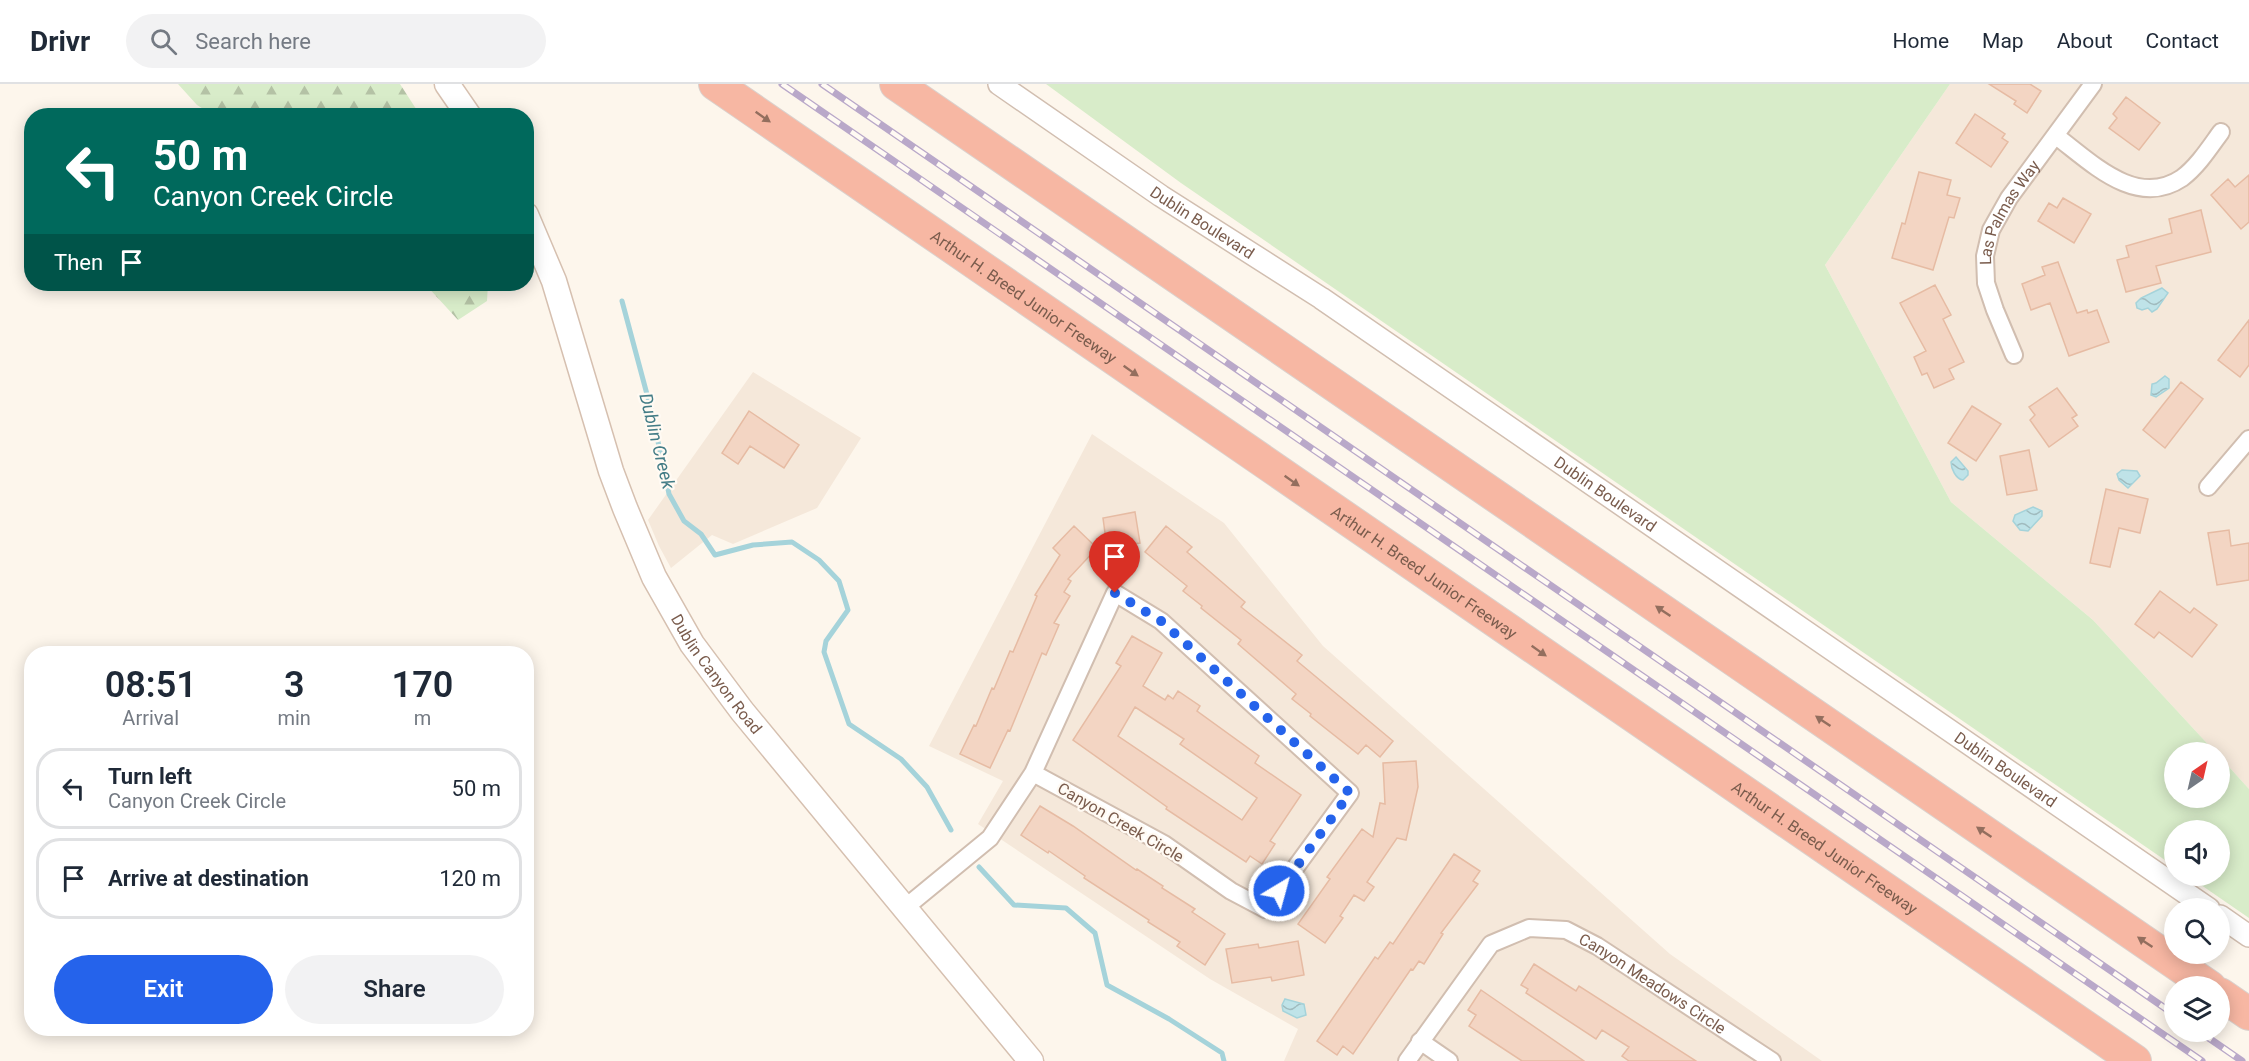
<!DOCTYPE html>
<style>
:root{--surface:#fff;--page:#f2f2f3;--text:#1f2937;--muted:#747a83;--line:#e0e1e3;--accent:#2563eb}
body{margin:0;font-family:Roboto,sans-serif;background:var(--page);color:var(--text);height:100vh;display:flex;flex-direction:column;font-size:22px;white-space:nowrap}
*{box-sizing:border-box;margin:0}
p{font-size:20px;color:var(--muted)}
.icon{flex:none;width:33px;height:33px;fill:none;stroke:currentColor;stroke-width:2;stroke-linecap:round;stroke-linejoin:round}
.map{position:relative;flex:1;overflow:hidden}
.drawer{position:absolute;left:24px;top:562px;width:510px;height:390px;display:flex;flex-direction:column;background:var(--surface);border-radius:24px;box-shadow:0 3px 15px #0003}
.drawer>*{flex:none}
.guide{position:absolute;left:24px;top:24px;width:510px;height:183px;border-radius:24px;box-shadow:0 3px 15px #0003;background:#00695c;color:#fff;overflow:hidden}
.needle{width:39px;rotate:34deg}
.tools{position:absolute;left:2164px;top:658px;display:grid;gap:12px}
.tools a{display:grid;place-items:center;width:66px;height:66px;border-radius:50%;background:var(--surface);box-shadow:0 3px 15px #0003;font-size:30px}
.pin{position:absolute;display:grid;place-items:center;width:51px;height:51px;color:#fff;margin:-62px -26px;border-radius:50% 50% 50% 0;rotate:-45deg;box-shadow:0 0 6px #0007}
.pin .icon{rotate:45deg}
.me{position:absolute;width:66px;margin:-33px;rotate:37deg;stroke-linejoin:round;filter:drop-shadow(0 0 4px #0008)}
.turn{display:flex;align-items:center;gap:21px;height:126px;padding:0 30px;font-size:27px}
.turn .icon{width:78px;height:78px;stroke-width:2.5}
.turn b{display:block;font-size:42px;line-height:51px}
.then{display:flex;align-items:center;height:57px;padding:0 30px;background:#0003;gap:12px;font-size:22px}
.eta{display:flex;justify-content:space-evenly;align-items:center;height:102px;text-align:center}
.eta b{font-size:36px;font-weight:600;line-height:42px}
.primary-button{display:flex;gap:12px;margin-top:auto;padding:12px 30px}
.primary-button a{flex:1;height:69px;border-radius:36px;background:var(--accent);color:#fff;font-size:24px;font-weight:600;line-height:69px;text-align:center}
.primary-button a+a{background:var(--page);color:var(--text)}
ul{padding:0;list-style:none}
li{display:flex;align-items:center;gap:18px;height:81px;margin:0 12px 9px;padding:0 18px;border:3px solid var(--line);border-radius:24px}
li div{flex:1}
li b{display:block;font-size:22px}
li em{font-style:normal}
header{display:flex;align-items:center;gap:36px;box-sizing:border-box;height:84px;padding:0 30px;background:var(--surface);border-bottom:2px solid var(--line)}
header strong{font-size:28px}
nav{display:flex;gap:33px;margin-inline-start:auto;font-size:21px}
.search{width:420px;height:54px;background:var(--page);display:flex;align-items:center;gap:15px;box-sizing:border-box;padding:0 21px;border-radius:33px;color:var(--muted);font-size:22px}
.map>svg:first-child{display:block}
.residential{fill:#f5e8da}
.green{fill:#d8ecc9}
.forest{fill:url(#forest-firs)}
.water{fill:url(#water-waves);stroke:#a5d3da;stroke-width:1.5}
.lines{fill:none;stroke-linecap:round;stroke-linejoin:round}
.stream{stroke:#a5d3da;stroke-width:5}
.building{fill:#f3d5c3;stroke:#e6bba3;stroke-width:1.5;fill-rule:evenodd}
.minor-casing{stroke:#d1beb0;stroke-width:20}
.tertiary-casing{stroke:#d1beb0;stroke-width:24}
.secondary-casing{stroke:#d6c0b0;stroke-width:27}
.motorway-casing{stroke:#dad1cd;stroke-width:34}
.minor{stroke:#fff;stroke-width:16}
.tertiary{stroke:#fff;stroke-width:21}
.secondary{stroke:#fff;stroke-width:24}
.motorway{stroke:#f7b7a3;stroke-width:32}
.rail-casing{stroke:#b9a8c9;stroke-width:7}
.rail{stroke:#fffaf3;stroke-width:4.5;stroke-dasharray:14;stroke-linecap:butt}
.oneway{fill:#936e5e}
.route{stroke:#2563eb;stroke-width:10;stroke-dasharray:0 18}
.labels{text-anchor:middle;stroke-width:4.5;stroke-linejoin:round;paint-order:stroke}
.street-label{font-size:16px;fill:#7a5c4d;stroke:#fffaf3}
.water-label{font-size:18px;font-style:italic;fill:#437c86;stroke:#fffaf3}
</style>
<header>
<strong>Drivr</strong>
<div class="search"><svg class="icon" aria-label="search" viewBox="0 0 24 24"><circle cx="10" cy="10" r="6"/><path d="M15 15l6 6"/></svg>Search here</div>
<nav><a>Home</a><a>Map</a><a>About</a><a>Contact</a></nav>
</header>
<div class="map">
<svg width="2249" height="977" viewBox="0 0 2249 977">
<defs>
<pattern id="forest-firs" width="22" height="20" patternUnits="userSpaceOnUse" patternTransform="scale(1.5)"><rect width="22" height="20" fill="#d8ecc9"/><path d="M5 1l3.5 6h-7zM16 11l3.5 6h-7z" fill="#b4c2a5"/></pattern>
<pattern id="water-waves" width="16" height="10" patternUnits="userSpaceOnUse" patternTransform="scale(1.5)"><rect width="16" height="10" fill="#bfe3e8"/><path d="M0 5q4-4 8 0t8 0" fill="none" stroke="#a0bbbe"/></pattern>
</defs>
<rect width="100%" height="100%" fill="#fdf6ec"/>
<path class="residential" d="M1950,0H2249V705L2220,673V669H2216L2093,536L1951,418L1825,181Z
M753,288L861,354L817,424L733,460L712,451L671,484L659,462L648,436Z
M1092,350L1224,439L1323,562L1670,870L1822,977H1284L1298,945L1210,895L978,740L1003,697L929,662Z"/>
<path class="green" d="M1046,0H1950L1825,181L1951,418L2093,536L2216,669H2175V714H2220V673L2249,705V834L2188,792H2220V747H2175V783L1181,99Z"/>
<path class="forest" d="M178,0H400L420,31H213L197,21Z
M425,200H488L487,217L458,236Z"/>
<path class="water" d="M2162,204L2168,209L2157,225L2152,228L2148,224L2142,226L2137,224L2136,219L2141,214Z
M2165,292L2169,295V304L2156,313L2151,311L2152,300L2156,299Z
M1956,373L1968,387V391L1963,396C1956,395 1951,385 1951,378Z
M2122,386L2137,387L2140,392L2128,404L2119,396L2117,390Z
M2033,423L2042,427V432L2028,447L2020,446L2013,437L2015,431Z
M1285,915L1304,920L1306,931L1297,934L1283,927L1282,921Z"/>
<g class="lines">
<path class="stream" d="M622,217L652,329L669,410L684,437L701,450L715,471L753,461L792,458L819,476L839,497L848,526L826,557L824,568L849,640L901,675L927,703L951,746
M979,783L1014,821L1066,824L1095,849L1107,901L1169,935L1222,969L1224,977"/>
</g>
<path class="building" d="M1989,0H2030L2041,7L2027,29L2014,20L2016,17Z
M2126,13L2160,39L2139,66L2109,44L2117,34L2113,30Z
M1975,30L2005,50L2002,54L2008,58L1991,83L1956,59Z
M1919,88L1951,96L1947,111L1960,114L1954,134L1949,133L1933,186L1892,174L1902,139L1905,140Z
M2249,91V138L2241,145L2211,111L2228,95L2235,103Z
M2063,114L2091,130L2074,159L2038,137L2049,119L2057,124Z
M2201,126L2211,168L2156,182L2161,199L2126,208L2117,176L2129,173L2126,162L2172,149L2169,135Z
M2058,178L2077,229L2087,226L2088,229L2097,226L2109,258L2069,272L2050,219L2031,226L2022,200L2045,191L2042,183Z
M1935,201L1951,231L1943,235L1964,278L1949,285L1954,295L1934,304L1927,289L1922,291L1914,273L1926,267L1900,219Z
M2249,236V281L2240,293L2218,276Z
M2181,298L2203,315L2165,364L2143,346Z
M2057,304L2077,331L2072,334L2078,342L2049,363L2030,336L2035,331L2029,323Z
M1972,322L2001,340L1976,377L1948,359Z
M749,327L799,361L784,384L750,362L738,380L722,369Z
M2029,366L2037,406L2007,411L2000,372Z
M2106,405L2148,415L2140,449L2119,444L2110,483L2090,479Z
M1135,428L1140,459L1107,464L1103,434Z
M1074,442L1097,464L1068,495L1071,497L1064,508L1070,512L1054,539L1059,541L1046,571L1042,569L1010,647L1008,646L990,684L960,670L974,641L976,642L992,604L994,605L1010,567L1013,568L1037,512L1035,511L1060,471L1053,464Z
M1166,442L1192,463L1187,468L1245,518L1241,523L1302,571L1297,577L1393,657L1380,673L1366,661L1358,670L1310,632L1311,630L1292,615L1296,610L1238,560L1241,556L1201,524L1202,522L1183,507L1187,502L1145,468Z
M2229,446L2231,462L2249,459V496L2217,501L2208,449Z
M2160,507L2190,529L2194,524L2217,541L2192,573L2159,548L2154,554L2135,540Z
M1132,552L1162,569L1143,602L1165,616L1168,611L1173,615L1178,607L1200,622L1197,627L1259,672L1255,679L1301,711L1270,757L1275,760L1262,780L1250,772L1246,778L1166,725L1167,723L1073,656L1121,582L1116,579ZM1135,623L1184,655L1180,660L1257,714L1242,736L1118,652Z
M1416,677L1418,703L1406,756L1397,754L1367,798L1374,803L1364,817L1354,811L1340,832L1343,834L1325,859L1298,840L1330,795L1327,793L1362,745L1373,753L1380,719L1385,720L1383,679Z
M1040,722L1073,742L1136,786L1137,785L1163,802L1162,804L1195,825L1192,828L1225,850L1205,881L1177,862L1180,858L1148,838L1149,836L1084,794L1085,792L1049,767L1048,769L1021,751Z
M1454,770L1480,787L1473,797L1478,800L1441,849L1443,850L1424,880L1419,877L1413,886L1411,885L1353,970L1343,962L1337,971L1317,957L1375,873L1378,875L1390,858L1393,860Z
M1298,857L1304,891L1272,897L1271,893L1232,899L1226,865L1258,860L1259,864Z
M1534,880L1576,907L1579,902L1696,977H1629L1622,972L1629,963L1602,946L1596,955L1526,909L1528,905L1521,901Z
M1481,906L1510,926L1584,977H1522L1484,952L1469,942L1476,931L1468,926Z"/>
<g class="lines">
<g class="minor-casing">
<g id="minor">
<path d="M2056,52C2091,78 2136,125 2182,94C2198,82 2210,63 2221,48"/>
<path id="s1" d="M2014,271L1995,226L1986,199L1985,172L1991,146L2009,114L2093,0"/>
<path d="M2208,403L2249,355"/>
<path d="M906,823L990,754L1033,689L1115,509L1161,537L1350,709L1265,825L1231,807L1164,760L1033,689"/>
<path d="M1420,957L1449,977"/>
<path id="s2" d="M1407,977L1491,860L1529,844L1566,846L1597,862L1772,977"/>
</g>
</g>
<g class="tertiary-casing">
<g id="tertiary">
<path id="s3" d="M999,0L1161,112L1321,214L2209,825"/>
<path d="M2220,832L2249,852"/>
</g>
</g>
<g class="secondary-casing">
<g id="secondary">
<path d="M447,0L469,32"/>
<path id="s4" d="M526,131L554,197L611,387L625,424L654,493L692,560L742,627L1031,977"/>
</g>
</g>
<g class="motorway-casing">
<g id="motorway">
<path id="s5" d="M715,0L2135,977"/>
<path d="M896,0L2210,903"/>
<path d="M2220,910L2249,930"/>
</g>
</g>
<use href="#minor" class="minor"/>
<use href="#tertiary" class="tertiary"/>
<use href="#secondary" class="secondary"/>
<use href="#motorway" class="motorway"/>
<g class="rail-casing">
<path id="rail" d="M782,0L2202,977
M822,0L2175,931
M2200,948L2242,977"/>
</g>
<use href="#rail" class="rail"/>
</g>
<defs><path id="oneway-solid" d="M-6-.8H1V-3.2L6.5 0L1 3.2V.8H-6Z" transform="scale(1.5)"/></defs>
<g class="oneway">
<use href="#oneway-solid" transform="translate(763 33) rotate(35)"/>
<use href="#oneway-solid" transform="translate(1131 287) rotate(35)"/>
<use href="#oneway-solid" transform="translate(1292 397) rotate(35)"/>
<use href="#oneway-solid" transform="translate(1663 527) rotate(-146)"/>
<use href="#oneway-solid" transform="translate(1539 567) rotate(35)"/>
<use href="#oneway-solid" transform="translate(1823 637) rotate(-146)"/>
<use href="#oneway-solid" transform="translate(1984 748) rotate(-146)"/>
<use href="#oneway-solid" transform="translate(2145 858) rotate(-146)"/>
</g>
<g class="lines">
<path class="route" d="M1115,509L1161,537L1350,709L1279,807"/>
</g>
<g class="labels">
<g class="street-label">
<text dy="6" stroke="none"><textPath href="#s1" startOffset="154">Las Palmas Way</textPath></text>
<text dy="6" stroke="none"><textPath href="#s3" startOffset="246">Dublin Boulevard</textPath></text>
<text dy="6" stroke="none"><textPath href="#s5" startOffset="375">Arthur H. Breed Junior Freeway</textPath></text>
<text dy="6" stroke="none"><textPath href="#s3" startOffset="732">Dublin Boulevard</textPath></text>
<text dy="6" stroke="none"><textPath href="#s5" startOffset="861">Arthur H. Breed Junior Freeway</textPath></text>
<text dy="6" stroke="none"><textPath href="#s4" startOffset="500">Dublin Canyon Road</textPath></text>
<text dy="6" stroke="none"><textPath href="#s3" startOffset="1218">Dublin Boulevard</textPath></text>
<text transform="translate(1121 738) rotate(30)" y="6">Canyon Creek Circle</text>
<text dy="6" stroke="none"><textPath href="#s5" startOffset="1347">Arthur H. Breed Junior Freeway</textPath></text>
<text dy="6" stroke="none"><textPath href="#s2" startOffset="324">Canyon Meadows Circle</textPath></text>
</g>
<g class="water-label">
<text transform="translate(657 357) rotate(76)" y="6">Dublin Creek</text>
</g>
</g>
</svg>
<div class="tools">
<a><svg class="needle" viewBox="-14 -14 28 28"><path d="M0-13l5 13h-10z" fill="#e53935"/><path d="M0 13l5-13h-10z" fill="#747a83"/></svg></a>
<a><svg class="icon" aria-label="sound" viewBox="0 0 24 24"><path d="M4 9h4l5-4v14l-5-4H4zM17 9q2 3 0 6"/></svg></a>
<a><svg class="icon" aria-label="search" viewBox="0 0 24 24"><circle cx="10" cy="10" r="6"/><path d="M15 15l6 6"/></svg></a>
<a><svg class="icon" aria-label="layers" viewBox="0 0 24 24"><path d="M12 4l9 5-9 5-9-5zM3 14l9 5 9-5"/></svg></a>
</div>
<div class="pin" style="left:1115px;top:509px;background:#d93025"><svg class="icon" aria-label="arrive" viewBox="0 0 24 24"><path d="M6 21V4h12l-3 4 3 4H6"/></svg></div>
<svg class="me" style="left:1279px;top:807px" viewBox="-20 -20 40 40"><circle r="17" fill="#2563eb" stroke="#fff" stroke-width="3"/><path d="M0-11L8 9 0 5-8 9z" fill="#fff"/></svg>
<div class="guide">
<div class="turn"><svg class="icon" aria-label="left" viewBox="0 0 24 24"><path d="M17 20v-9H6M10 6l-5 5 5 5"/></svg><div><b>50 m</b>Canyon Creek Circle</div></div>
<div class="then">Then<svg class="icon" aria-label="arrive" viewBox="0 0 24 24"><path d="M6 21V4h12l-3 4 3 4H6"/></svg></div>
</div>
<section class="drawer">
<div class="eta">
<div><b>08:51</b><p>Arrival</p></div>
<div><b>3</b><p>min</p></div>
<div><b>170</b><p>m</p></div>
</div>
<ul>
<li><svg class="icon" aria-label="left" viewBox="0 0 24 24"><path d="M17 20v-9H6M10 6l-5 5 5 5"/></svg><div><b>Turn left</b><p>Canyon Creek Circle</p></div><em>50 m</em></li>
<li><svg class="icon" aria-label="arrive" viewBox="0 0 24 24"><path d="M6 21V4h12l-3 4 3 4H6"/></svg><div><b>Arrive at destination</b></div><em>120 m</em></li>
</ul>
<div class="primary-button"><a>Exit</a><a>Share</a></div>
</section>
</div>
